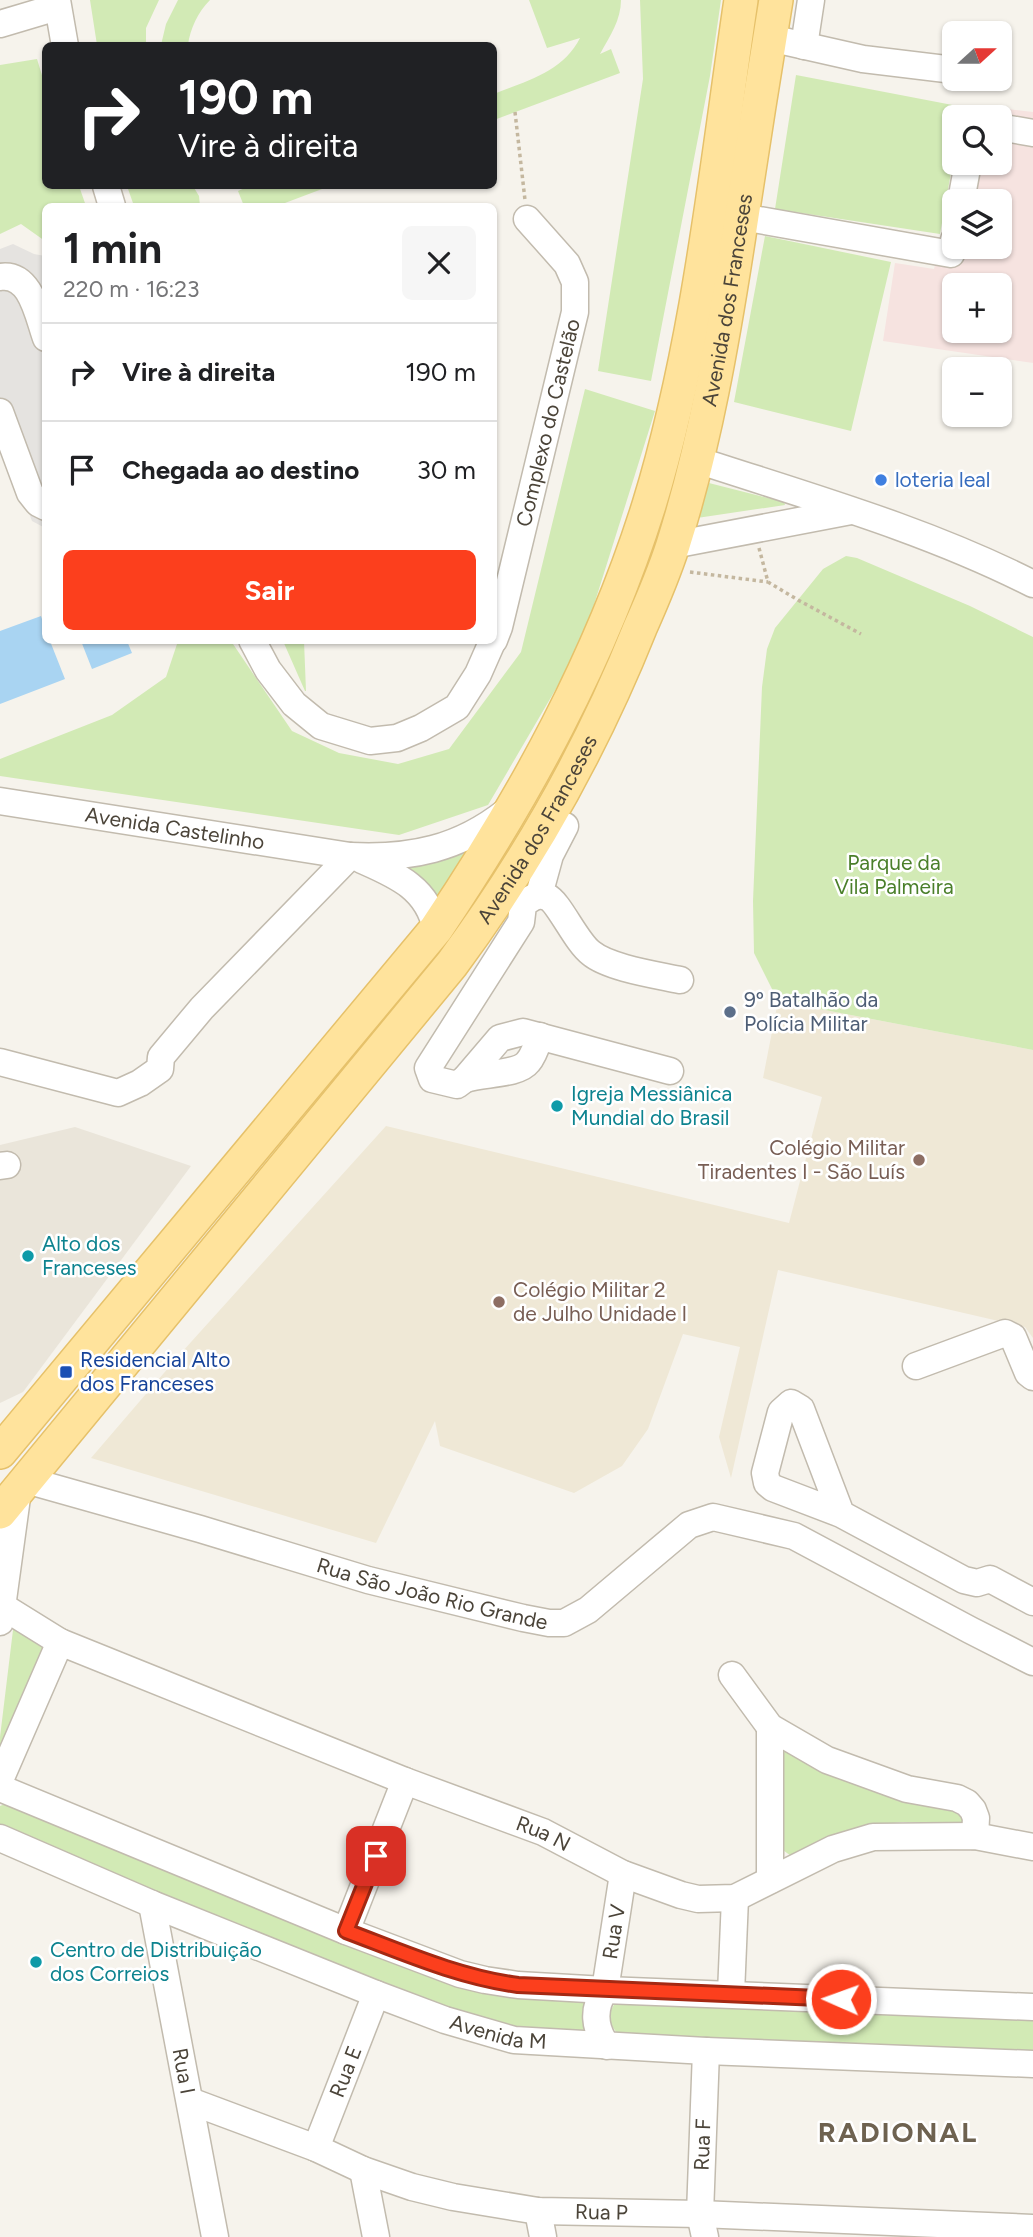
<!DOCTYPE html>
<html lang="pt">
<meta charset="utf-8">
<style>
:root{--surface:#fff;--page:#f6f6f6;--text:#202124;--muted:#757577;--line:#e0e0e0;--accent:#fc3f1d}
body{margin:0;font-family:Figtree,sans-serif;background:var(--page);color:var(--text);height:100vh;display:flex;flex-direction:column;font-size:26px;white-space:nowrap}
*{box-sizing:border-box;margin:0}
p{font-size:23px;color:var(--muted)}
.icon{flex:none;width:38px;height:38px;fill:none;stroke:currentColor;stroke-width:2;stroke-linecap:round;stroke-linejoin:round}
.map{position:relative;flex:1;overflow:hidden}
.details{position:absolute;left:42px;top:203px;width:455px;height:441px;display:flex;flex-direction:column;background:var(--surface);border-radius:10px;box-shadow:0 2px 5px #0004}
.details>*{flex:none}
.hud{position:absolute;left:42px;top:42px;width:455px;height:147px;border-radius:10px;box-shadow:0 2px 5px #0004;background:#202124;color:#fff;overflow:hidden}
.needle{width:46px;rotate:69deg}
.fabs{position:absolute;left:942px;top:21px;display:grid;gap:14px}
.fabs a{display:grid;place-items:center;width:70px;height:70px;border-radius:10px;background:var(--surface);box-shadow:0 2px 5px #0004;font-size:35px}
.pin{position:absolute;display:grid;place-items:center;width:60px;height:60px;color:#fff;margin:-30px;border-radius:14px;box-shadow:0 4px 10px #0006}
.me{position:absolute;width:77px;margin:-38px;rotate:272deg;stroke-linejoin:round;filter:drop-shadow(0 0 5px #0008)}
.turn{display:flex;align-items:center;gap:24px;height:147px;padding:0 21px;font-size:32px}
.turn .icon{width:91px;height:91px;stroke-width:2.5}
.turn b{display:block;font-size:49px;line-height:60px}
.round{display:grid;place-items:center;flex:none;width:74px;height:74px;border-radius:10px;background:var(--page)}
.headline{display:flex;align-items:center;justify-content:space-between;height:119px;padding:0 21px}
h1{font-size:42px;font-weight:700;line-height:52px}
.primary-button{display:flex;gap:14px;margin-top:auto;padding:14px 21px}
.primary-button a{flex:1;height:80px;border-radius:10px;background:var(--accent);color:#fff;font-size:28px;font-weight:700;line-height:80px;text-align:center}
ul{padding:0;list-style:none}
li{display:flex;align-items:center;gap:21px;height:98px;padding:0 21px;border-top:2px solid var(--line)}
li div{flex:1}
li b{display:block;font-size:26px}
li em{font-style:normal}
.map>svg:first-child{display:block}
.residential{fill:#eae5da}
.education{fill:#efe8d6}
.medical{fill:#f6e3e0;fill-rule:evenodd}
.green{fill:#d2eab5}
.parking{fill:#e5e3e0}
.water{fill:#a9d4f2}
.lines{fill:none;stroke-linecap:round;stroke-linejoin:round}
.minor-casing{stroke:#c2bbae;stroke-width:29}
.major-casing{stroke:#e6c16a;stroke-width:36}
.path{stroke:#c4b79f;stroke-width:3.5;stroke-dasharray:3.5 3.5;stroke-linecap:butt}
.minor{stroke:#fff;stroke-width:26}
.major{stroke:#ffe39c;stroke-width:33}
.route-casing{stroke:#a42913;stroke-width:18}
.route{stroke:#fc3f1d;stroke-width:12}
.shop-dot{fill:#3f7fe0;stroke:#fff;stroke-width:2.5}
.service-dot{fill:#5c6f8a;stroke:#fff;stroke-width:2.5}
.culture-dot{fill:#0f9aa8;stroke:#fff;stroke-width:2.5}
.education-dot{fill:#8d6e63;stroke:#fff;stroke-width:2.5}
.transit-dot{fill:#1a4fb4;stroke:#fff;stroke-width:2.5}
.labels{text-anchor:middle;stroke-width:5;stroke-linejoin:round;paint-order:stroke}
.street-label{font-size:21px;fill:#4b4439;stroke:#fff}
.shop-label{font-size:21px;fill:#366cbe;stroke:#fff;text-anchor:start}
.park-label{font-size:21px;fill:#4a7f2a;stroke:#fff}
.service-label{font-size:21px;fill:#4e5e75;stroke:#fff;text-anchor:start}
.culture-label{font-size:21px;fill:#0d838f;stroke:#fff;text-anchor:start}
.education-label{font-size:21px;fill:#785e54;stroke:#fff;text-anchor:end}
.transit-label{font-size:21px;fill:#164399;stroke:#fff;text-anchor:start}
.district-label{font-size:28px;font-weight:bold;letter-spacing:2px;fill:#6e6250;stroke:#fff}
</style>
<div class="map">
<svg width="1033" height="2237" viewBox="0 0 1033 2237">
<rect width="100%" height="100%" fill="#f6f3ec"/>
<path class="residential" d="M75,1127L191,1166L23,1392L0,1403V1145Z"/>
<path class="education" d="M778,1001L1033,1050V1338L1025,1327L778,1270L731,1478L719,1437L740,1347L683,1334L648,1429L622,1466L574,1493L440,1446L435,1421L376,1543L91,1458L182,1352L386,1126L789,1223L822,1097L763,1078Z"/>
<path class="medical" d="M974,105L1033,112V363L883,341L895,263L934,269L960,163H999V117H971ZM954,201H999V247H954ZM954,285H999V331H954Z"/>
<path class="green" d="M90,0H159L146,28V45H97Z
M178,0H210C198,12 190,29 188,45H161L166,24Z
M529,0H621C621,20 610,36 600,54L611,49L620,73L494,120V94C526,81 563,72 580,38L547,48Z
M640,0H721L710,76L651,381L598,371L643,79Z
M37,59L45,85L46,186H79L86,206H46L45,241L21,224L0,234V65Z
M796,75L963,107L961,117H954V156L940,234L775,209Z
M127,186H193L199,196L200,206H134Z
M244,186H330L277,206H244L238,191L247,187Z
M765,236L891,262L851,431L734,402Z
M585,389L655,411L581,646L488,805L399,835L0,776V759L112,715L166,677L178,641H231L292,731L339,753L398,764L449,749L521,652Z
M705,482L784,502L785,505L697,518Z
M846,556L857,558L970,606L1033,637V1050L778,1001L754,953L753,901L762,687L767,649L775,628L823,569Z
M283,641H304L306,691H305Z
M474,843L438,899L394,861Z
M19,1627L46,1645L0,1752V1737L13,1630Z
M782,1743L954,1805L969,1823L902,1822L869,1826L791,1856L779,1847Z
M5,1804L447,1979L591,2001L590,2031L515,2033L475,2022L0,1831V1806Z
M616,2002L1033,2017V2053L622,2038C610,2027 605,2016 616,2002Z"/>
<path class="parking" d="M13,244L34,254L45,256V528L32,521L0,437V249Z"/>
<path class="water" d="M41,616L45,628L46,640L50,641L65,679L0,704V631Z
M81,641H127L132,653L92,669Z"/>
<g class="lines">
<g class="minor-casing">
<g id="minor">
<path d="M57,0L65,46"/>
<path d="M0,24L57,7"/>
<path d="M770,38L863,59L954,70"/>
<path d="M804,46L811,0"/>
<path d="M999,127L1033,133"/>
<path d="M106,186L112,206"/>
<path d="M961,201L968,163"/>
<path d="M742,217L951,254L954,240"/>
<path d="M0,277C31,272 38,316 46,338"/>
<path d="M0,412L30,493L38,503L46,507"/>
<path d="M697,460C810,497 927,530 1033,584"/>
<path d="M673,545L851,511"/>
<path d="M252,640L268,670L294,704L321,726L370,741L397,738L421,728L457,707L478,674L493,640"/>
<path id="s1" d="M494,640L499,627L575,312V282L567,264L527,219"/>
<path id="s2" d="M0,801L350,856C411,859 459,849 507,811"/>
<path d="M362,860C396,875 428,888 436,929"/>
<path d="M539,895L550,855L565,826"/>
<path d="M0,1062L118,1093L140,1083L160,1069L161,1057L202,1008L350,856"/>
<path d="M670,1071L523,1032L500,1038L465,1079L457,1085L432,1079L428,1068L521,922L523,905C529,899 538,893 547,897C559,902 576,942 591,953C609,968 657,975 680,980"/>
<path d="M465,1079C482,1073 518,1075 528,1062C534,1055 537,1045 540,1036"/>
<path d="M0,1166L7,1165"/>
<path d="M916,1366L1005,1333L1013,1337L1028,1373L1033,1377"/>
<path id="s3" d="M26,1480L200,1529L368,1580L523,1618L549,1623H564L588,1610L689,1525L713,1517L794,1536L970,1630L1033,1662"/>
<path d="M841,1514L801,1409L791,1403L781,1412L765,1473L767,1483L773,1488L841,1514L964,1580L977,1583L990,1579L1033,1602"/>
<path id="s4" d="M2,1606L60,1642L405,1781L543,1832L623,1874L681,1895L698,1899L735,1898L833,1849L873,1837L975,1836L1033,1847"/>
<path d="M0,1622L18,1490"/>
<path d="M732,1675L770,1727L827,1760L907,1789L957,1798L967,1803L973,1810L976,1818L975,1836"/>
<path d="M0,1780L60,1642"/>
<path d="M0,1788L346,1931L460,1974L485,1980L518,1985L605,1990L1033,2007"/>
<path id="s5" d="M0,1838L152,1904L376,1994L445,2020L514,2040L706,2051L1033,2064"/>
<path d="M770,1880V1727"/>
<path id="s6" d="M152,1904L215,2237"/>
<path d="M346,1931L405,1781"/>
<path d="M731,1994L735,1898"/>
<path id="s7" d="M607,2046C594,2028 592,2009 605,1990L623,1874"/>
<path id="s8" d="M190,2101L316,2148L363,2170L412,2187L453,2197L538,2211L700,2214L1033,2228"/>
<path id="s9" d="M316,2148L376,1994"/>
<path d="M363,2170L376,2237"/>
<path d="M538,2211L543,2237"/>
<path id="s10" d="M705,2237L700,2214L706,2051"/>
</g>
</g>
<g class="major-casing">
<g id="major">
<path d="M0,1452L436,929C525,797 601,658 649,505C699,342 716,169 741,0"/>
<path id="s11" d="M0,1512L452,964C529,860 592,748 640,628C652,601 664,573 673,545C705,444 723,339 739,235C751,157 763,78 776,0"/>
</g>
</g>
<path class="path" d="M515,112L525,200
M759,548L768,582L798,600L861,634
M690,572L768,582"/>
<use href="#minor" class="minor"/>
<use href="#major" class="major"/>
</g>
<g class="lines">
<g class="route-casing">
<path id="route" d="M376,1856L346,1931C402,1952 458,1977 518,1985L841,1999"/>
</g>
<use href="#route" class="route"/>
</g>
<circle class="shop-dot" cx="881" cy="480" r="7"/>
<circle class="service-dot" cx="730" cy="1012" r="7"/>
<g class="culture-dot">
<circle cx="557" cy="1106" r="7"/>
<circle cx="28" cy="1256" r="7"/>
<circle cx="36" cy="1962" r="7"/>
</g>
<g class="education-dot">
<circle cx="919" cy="1160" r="7"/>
<circle cx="499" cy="1302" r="7"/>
</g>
<rect class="transit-dot" x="59" y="1365" width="14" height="14" rx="3.5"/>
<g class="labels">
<g class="street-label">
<text dy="7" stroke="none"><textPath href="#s11" startOffset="1437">Avenida dos Franceses</textPath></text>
<text dy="7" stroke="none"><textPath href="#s1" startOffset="224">Complexo do Castelão</textPath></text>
<text dy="7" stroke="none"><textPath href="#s2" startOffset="177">Avenida Castelinho</textPath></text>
<text dy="7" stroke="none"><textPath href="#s11" startOffset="870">Avenida dos Franceses</textPath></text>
<text dy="7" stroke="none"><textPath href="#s3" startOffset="422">Rua São João Rio Grande</textPath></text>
<text dy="7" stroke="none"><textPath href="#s4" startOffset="588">Rua N</textPath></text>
<text dy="7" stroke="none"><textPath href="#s7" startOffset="119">Rua V</textPath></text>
<text dy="7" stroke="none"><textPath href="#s5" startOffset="536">Avenida M</textPath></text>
<text dy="7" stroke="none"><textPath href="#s6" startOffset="170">Rua I</textPath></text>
<text dy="7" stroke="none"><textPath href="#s9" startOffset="82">Rua E</textPath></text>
<text dy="7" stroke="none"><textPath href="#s10" startOffset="93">Rua F</textPath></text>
<text dy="7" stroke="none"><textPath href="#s8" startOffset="430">Rua P</textPath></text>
</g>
<g class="shop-label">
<text x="895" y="487">loteria leal</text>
</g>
<g class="park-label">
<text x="894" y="870">Parque da<tspan x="894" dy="24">Vila Palmeira</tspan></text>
</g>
<g class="service-label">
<text x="744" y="1007">9º Batalhão da<tspan x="744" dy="24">Polícia Militar</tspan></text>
</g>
<g class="culture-label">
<text x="571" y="1101">Igreja Messiânica<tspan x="571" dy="24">Mundial do Brasil</tspan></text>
<text x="42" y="1251">Alto dos<tspan x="42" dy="24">Franceses</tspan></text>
<text x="50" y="1957">Centro de Distribuição<tspan x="50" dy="24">dos Correios</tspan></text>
</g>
<g class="education-label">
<text x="905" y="1155">Colégio Militar<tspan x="905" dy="24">Tiradentes I - São Luís</tspan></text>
<text x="513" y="1297" text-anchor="start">Colégio Militar 2<tspan x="513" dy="24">de Julho Unidade I</tspan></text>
</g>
<g class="transit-label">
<text x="80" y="1367">Residencial Alto<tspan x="80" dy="24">dos Franceses</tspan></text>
</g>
<g class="district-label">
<text x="898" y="2142">RADIONAL</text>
</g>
</g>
</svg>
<div class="fabs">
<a><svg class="needle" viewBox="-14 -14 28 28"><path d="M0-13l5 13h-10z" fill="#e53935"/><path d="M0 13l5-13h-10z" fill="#757577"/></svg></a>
<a><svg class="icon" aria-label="search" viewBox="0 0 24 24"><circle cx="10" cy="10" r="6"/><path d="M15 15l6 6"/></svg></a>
<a><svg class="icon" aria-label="layers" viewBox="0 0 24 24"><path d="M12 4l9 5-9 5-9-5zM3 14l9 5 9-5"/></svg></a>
<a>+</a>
<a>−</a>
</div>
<div class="pin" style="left:376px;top:1856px;background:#d93025"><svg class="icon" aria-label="arrive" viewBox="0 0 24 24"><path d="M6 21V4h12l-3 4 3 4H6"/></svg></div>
<svg class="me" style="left:841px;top:1999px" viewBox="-20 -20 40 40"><circle r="17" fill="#fc3f1d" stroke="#fff" stroke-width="3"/><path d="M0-11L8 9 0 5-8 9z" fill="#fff"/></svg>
<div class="hud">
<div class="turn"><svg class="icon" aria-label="right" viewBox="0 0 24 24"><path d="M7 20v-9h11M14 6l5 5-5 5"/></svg><div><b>190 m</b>Vire à direita</div></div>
</div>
<section class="details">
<div class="headline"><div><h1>1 min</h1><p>220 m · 16:23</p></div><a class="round"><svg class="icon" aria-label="close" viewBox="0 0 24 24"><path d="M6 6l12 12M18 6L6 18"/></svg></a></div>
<ul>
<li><svg class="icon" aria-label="right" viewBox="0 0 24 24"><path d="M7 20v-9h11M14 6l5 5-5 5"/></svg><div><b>Vire à direita</b></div><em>190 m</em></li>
<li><svg class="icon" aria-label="arrive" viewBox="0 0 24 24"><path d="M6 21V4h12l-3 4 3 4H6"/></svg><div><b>Chegada ao destino</b></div><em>30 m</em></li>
</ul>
<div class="primary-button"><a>Sair</a></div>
</section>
</div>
